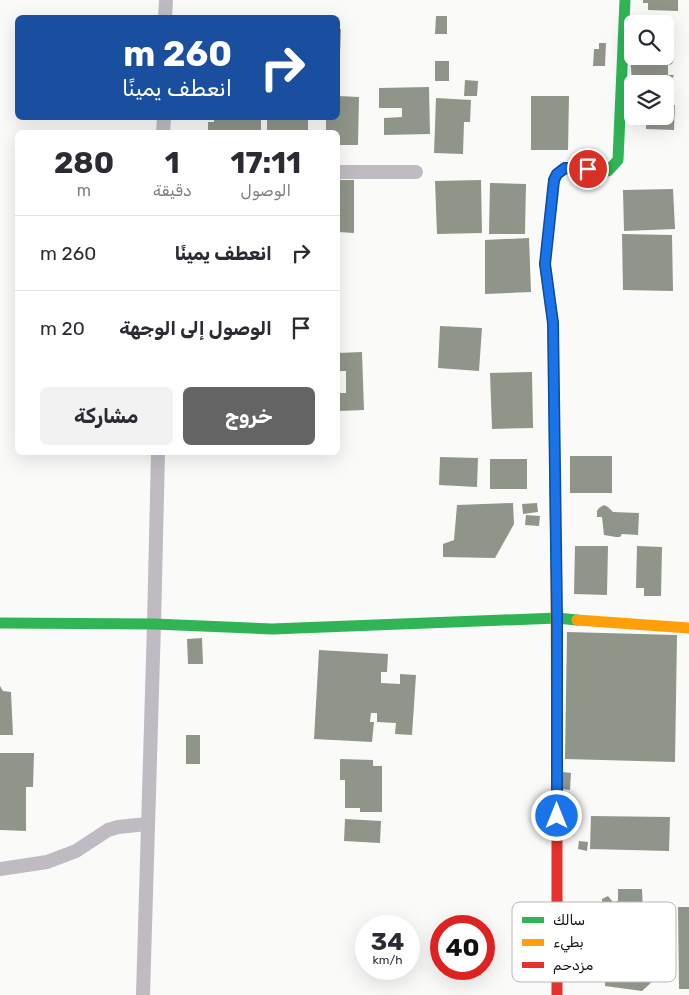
<!DOCTYPE html>
<html lang="ar">
<meta charset="utf-8">
<style>
:root{--surface:#fff;--page:#f2f2f3;--text:#2b2b33;--muted:#7c7c81;--line:#e1e1e2;--accent:#636463}
body{margin:0;font-family:Rubik,"Noto Naskh Arabic",sans-serif;background:var(--page);color:var(--text);direction:rtl;height:100vh;display:flex;flex-direction:column;font-size:19px;white-space:nowrap}
*{box-sizing:border-box;margin:0}
p{font-size:16px;color:var(--muted)}
.icon{flex:none;width:28px;height:28px;fill:none;stroke:currentColor;stroke-width:2;stroke-linecap:round;stroke-linejoin:round}
.map{position:relative;flex:1;overflow:hidden;direction:ltr}
.sheet{position:absolute;left:15px;top:130px;width:325px;height:325px;display:flex;flex-direction:column;background:var(--surface);border-radius:8px;box-shadow:0 5px 20px #0002;direction:rtl}
.sheet>*{flex:none}
.top-card{position:absolute;left:15px;top:15px;width:325px;height:105px;border-radius:8px;box-shadow:0 5px 20px #0002;direction:rtl;background:#1a4fa0;color:#fff;overflow:hidden}
.tools{position:absolute;left:624px;top:15px;display:grid;gap:10px}
.tools a{display:grid;place-items:center;width:50px;height:50px;border-radius:8px;background:var(--surface);box-shadow:0 5px 20px #0002;font-size:25px}
.speed{position:absolute;left:355px;top:915px;display:flex;gap:10px;font-size:25px;font-weight:700;text-align:center}
.speed>*{display:grid;place-content:center;width:65px;height:65px;border-radius:50%;background:var(--surface);box-shadow:0 5px 20px #0002;line-height:1}
.speed small{font-size:12px;font-weight:400}
.speed .limit{border:8px solid #d22;background:#fff;color:#111}
.pin{position:absolute;display:grid;place-items:center;width:42px;height:42px;color:#fff;margin:-21px;border:2px solid #fff;border-radius:50%;box-shadow:0 1px 5px #0007}
.me{position:absolute;width:55px;margin:-28px;rotate:0deg;stroke-linejoin:round;filter:drop-shadow(0 0 4px #0008)}
.turn{display:flex;align-items:center;gap:18px;height:105px;padding:0 25px;font-size:22px}
.turn .icon{width:65px;height:65px;stroke-width:2.5}
.turn b{display:block;font-size:35px;line-height:42px}
.eta{display:flex;justify-content:space-evenly;align-items:center;height:85px;text-align:center}
.eta b{font-size:30px;font-weight:700;line-height:35px}
.primary-button{display:flex;gap:10px;margin-top:auto;padding:10px 25px}
.primary-button a{flex:1;height:58px;border-radius:8px;background:var(--accent);color:#fff;font-size:20px;font-weight:700;line-height:58px;text-align:center}
.primary-button a+a{background:var(--page);color:var(--text)}
ul{padding:0;list-style:none}
li{display:flex;align-items:center;gap:15px;height:75px;padding:0 25px;border-top:1px solid var(--line)}
li div{flex:1}
li b{display:block;font-size:19px}
li em{font-style:normal}
.map>svg:first-child{display:block}
.building{fill:#8f9589}
.lines{fill:none;stroke-linecap:round;stroke-linejoin:round}
.street{stroke:#c0bbc3;stroke-width:14}
.fast{stroke:#30b455;stroke-width:11}
.slow{stroke:#ff9f0a;stroke-width:11}
.jam{stroke:#e5322d;stroke-width:11}
.route-casing{stroke:#114b97;stroke-width:12}
.route{stroke:#1a73e8;stroke-width:9}
.key{fill:#fff;stroke:#b8b8b8;stroke-width:1}
.key-label{font-size:14px;fill:#121312}
</style>
<div class="map">
<svg width="689" height="995" viewBox="0 0 689 995">
<rect width="100%" height="100%" fill="#fafbf9"/>
<path class="building" d="M643,0H678V11L648,10V3H643Z
M436,16H447V34H435Z
M338,29H341L340,55H338Z
M599,43H606L605,66H593L594,49H599Z
M632,54V56H665V54L674,58L672,64L668,65V75H674L671,81L632,82L630,55Z
M435,61H449V81H435Z
M465,80L478,81L477,96H464Z
M429,87L430,134L384,135V118L402,117V108H379V88Z
M338,96L359,97L358,145H338V132H326V118H338Z
M531,96H569L568,150H531Z
M436,98L471,100L470,122H464L463,154L434,153Z
M665,105H675L674,130L646,129V125H636V116H665Z
M214,118H261V132H208V122H214Z
M267,118H308V130L305,132H267Z
M338,180H354V233L338,232Z
M481,180L482,233L437,234L435,181Z
M490,183L526,184L525,234H489Z
M673,189L675,229L624,231L623,190Z
M622,234L672,235L673,291L623,290Z
M529,238L531,292L485,294V240Z
M440,326L482,328L479,371L438,368Z
M362,352L364,410L338,411V393H346V371H338V353Z
M532,372L533,428L492,429L490,373Z
M570,456H612V493H570Z
M440,457L478,458L477,487L439,485Z
M490,459H527V489H490Z
M513,503L514,524L495,558L443,557V544L454,540L457,505Z
M537,503L538,512L523,514L522,504Z
M604,505L608,507L613,512L639,513L638,535L622,534L620,537H616L604,535L602,517H597V511L599,508Z
M526,515L540,516L539,526L525,525Z
M575,546H608L607,595L574,594Z
M637,546L662,547L661,596H644V588H636Z
M567,632L677,635L675,762L565,759Z
M202,638L203,664H188L187,639Z
M319,650L388,654L387,672H381V683L400,684V674L416,675L412,735L395,734L396,723L377,722V713H371L370,722H374L372,742L314,739Z
M0,686L3,691L11,692L13,735H0Z
M186,735H200V764H186Z
M0,753H34L33,787H26V831L0,830Z
M340,759L373,760V766H382V812H360V808H345V780H340Z
M563,772L571,773L570,790L562,789Z
M591,816L670,817L669,851L590,849Z
M345,819L381,821L380,843L344,841Z
M567,821L574,824L571,833L564,830Z
M579,841L588,842L587,851L578,849Z
M618,889H642L644,936L632,940L631,965L656,962L655,979L642,991L605,986L606,954L595,953L596,933L593,932L592,921L602,914V899L608,896L613,902L618,901Z
M678,907H689V989H679Z"/>
<g class="lines">
<path class="street" d="M165,18L166,0
M163,132L164,118
M338,172H416
M0,869L47,862L76,851L108,830L118,827L147,824
M143,995L154,624L158,452"/>
<path class="fast" d="M556,572L553,323L545,264L554,180L557,174L565,168L608,171L618,160L625,0
M0,623L154,624L272,629L557,618L577,620"/>
<path class="slow" d="M556,572L557,825
M577,620L689,628"/>
<path class="jam" d="M557,825V995"/>
</g>
<g class="lines">
<g class="route-casing">
<path id="route" d="M557,816V618L553,323L545,264L554,180L557,174L565,168L588,169"/>
</g>
<use href="#route" class="route"/>
</g>
<rect x="512" y="902" width="164" height="80" rx="8" class="key"/>
<rect x="522" y="917" width="22" height="6" fill="#30b455"/>
<rect x="522" y="939" width="22" height="7" fill="#ff9f0a"/>
<rect x="522" y="962" width="22" height="6" fill="#e5322d"/>
<g class="key-label">
<text x="553" y="925">سالك</text>
<text x="553" y="947">بطيء</text>
<text x="553" y="970">مزدحم</text>
</g>
</svg>
<div class="tools">
<a><svg class="icon" aria-label="search" viewBox="0 0 24 24"><circle cx="10" cy="10" r="6"/><path d="M15 15l6 6"/></svg></a>
<a><svg class="icon" aria-label="layers" viewBox="0 0 24 24"><path d="M12 4l9 5-9 5-9-5zM3 14l9 5 9-5"/></svg></a>
</div>
<div class="speed"><div>34<small>km/h</small></div><div class="limit">40</div></div>
<div class="pin" style="left:588px;top:169px;background:#d93025"><svg class="icon" aria-label="arrive" viewBox="0 0 24 24"><path d="M6 21V4h12l-3 4 3 4H6"/></svg></div>
<svg class="me" style="left:557px;top:816px" viewBox="-20 -20 40 40"><circle r="17" fill="#1a73e8" stroke="#fff" stroke-width="3"/><path d="M0-11L8 9 0 5-8 9z" fill="#fff"/></svg>
<div class="top-card">
<div class="turn"><svg class="icon" aria-label="right" viewBox="0 0 24 24"><path d="M7 20v-9h11M14 6l5 5-5 5"/></svg><div><b>260 m</b>انعطف يمينًا</div></div>
</div>
<section class="sheet">
<div class="eta">
<div><b>17:11</b><p>الوصول</p></div>
<div><b>1</b><p>دقيقة</p></div>
<div><b>280</b><p>m</p></div>
</div>
<ul>
<li><svg class="icon" aria-label="right" viewBox="0 0 24 24"><path d="M7 20v-9h11M14 6l5 5-5 5"/></svg><div><b>انعطف يمينًا</b></div><em>260 m</em></li>
<li><svg class="icon" aria-label="arrive" viewBox="0 0 24 24"><path d="M6 21V4h12l-3 4 3 4H6"/></svg><div><b>الوصول إلى الوجهة</b></div><em>20 m</em></li>
</ul>
<div class="primary-button"><a>خروج</a><a>مشاركة</a></div>
</section>
</div>
